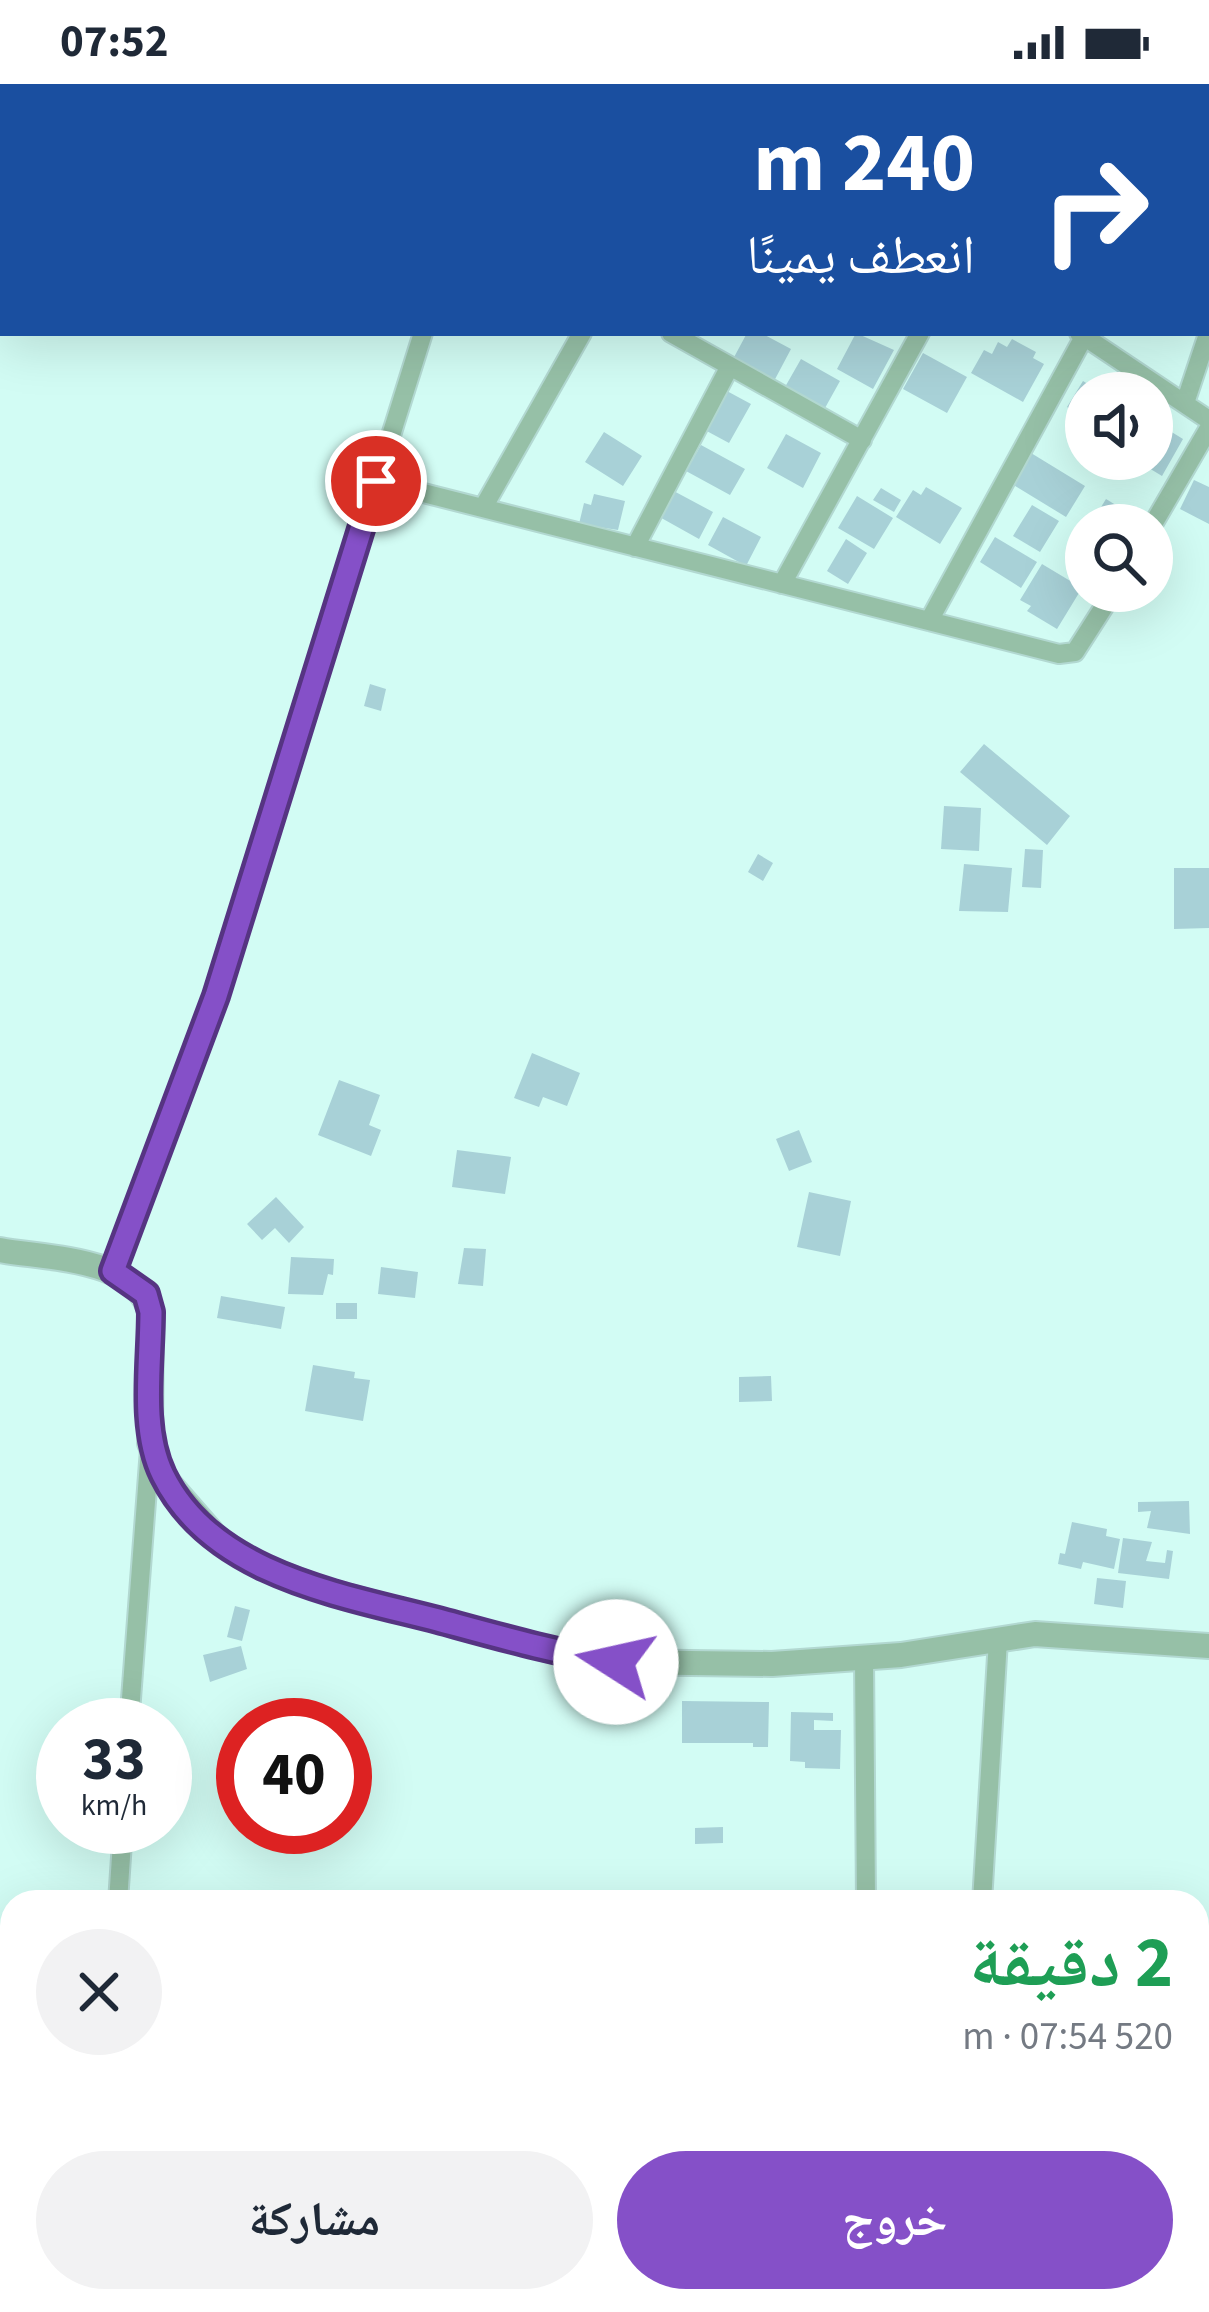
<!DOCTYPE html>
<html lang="ar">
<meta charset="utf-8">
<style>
:root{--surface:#fff;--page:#f2f2f3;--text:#1f2937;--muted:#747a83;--accent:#8550c8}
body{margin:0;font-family:"Source Sans 3","Noto Naskh Arabic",sans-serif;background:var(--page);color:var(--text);direction:rtl;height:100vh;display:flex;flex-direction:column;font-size:45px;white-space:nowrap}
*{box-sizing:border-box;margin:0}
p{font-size:39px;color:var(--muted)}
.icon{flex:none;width:66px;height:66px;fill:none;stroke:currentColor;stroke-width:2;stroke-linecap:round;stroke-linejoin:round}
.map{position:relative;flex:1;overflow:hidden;direction:ltr}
.drawer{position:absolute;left:0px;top:1806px;width:1209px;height:423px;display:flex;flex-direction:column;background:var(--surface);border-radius:36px 36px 0 0;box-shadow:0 12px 48px #0002;direction:rtl}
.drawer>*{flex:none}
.banner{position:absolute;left:0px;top:0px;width:1209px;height:252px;box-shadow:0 12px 48px #0002;direction:rtl;background:#1a4fa0;color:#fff;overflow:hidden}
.controls{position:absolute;left:1065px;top:288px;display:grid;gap:24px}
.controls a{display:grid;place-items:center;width:108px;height:108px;border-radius:50%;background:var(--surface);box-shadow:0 12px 48px #0002;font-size:60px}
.speed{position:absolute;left:36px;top:1614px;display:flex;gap:24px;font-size:60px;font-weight:700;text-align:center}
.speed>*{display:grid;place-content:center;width:156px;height:156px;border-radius:50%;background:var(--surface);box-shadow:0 12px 48px #0002;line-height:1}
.speed small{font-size:30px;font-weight:400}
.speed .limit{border:18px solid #d22;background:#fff;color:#111}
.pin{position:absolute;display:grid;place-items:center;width:102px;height:102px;color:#fff;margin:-51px;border:6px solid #fff;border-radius:50%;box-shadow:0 3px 12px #0007}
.me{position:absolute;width:132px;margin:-66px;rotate:280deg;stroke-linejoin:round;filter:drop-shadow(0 0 9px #0008)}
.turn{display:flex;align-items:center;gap:42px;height:252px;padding:0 36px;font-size:54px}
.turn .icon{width:156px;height:156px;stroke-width:2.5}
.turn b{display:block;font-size:84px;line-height:102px}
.round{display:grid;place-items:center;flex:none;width:126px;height:126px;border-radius:63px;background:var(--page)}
.summary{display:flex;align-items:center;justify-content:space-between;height:204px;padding:0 36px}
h1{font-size:72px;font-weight:700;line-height:90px;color:#1e9e55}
.button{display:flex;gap:24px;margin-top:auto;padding:24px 36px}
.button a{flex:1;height:138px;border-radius:72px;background:var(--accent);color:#fff;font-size:48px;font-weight:700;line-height:138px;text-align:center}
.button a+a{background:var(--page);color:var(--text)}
.status{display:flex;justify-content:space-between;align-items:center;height:84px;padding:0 60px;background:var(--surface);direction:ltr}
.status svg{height:33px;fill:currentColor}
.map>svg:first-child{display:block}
.building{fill:#a8d1d7}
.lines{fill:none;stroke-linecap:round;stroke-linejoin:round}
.minor-casing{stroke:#b2d8d1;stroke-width:22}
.tertiary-casing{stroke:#b2d8d1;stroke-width:28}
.minor{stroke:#96c0a7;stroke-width:18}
.tertiary{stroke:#96c0a7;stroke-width:24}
.route-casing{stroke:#563482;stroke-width:30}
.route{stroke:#8550c8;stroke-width:21}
</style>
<div class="status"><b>07:52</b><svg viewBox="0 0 49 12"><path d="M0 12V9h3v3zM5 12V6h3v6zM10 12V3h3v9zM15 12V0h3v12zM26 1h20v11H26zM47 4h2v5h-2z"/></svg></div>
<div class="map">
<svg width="1209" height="2228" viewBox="0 0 1209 2228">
<rect width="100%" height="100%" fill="#d2fcf4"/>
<path class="building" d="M747,249H761L791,265L773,299L732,277Z
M856,249L894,266L873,305L837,285Z
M1012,255L1036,268L1033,274L1044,280L1023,318L971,289L984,266L992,270L998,258L1007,263Z
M923,269L967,293L947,329L903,305Z
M801,275L840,297L825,324L785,303Z
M1083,297L1102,309H1086V335L1067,323Z
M725,306L751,320L729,359L703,345Z
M1152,336L1183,355L1162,392L1134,375H1152Z
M604,348L642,372L623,402L585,378Z
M786,350L821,369L803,404L767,384Z
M701,361L745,385L730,411L686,387Z
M1031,369L1085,402L1066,433L1012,400Z
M1194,396L1209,403V440L1180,425Z
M926,403L962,424L940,460L896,433L913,406L921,411Z
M881,404L901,416L894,428L873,416Z
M670,405L713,428L699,455L656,431Z
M594,410L625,417L618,446L579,440L584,419L591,421Z
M857,412L893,434L874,465L838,444Z
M1106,415L1137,434L1133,441H1090Z
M1032,421L1059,437L1040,468L1013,452Z
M723,433L761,453L746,482L708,461Z
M995,453L1037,478L1021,504L980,478Z
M846,455L867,469L848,500L827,487Z
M1042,480L1082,504L1057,545L1027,527L1031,522L1020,516Z
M370,600L386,605L381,627L364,622Z
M984,660L1070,732L1047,761L960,688Z
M944,722L981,724L979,767L941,765Z
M1025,765L1043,766L1041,804L1022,803Z
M758,770L773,779L763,797L748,788Z
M964,780L1012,784L1008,828L959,827Z
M1174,784H1209V844L1174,845Z
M532,969L580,989L567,1022L543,1013L539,1023L514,1014Z
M339,996L380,1011L369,1041L381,1046L371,1072L318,1051Z
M799,1046L812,1078L789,1087L776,1055Z
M457,1066L511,1073L505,1110L452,1103Z
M809,1108L851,1117L840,1172L797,1163Z
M276,1113L304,1143L289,1159L275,1144L262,1156L247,1140Z
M464,1164L486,1165L483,1202L458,1200Z
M291,1173L334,1175L333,1191L328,1190L323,1211L288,1210Z
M381,1183L418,1188L415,1214L378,1210Z
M221,1212L285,1223L281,1245L217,1234Z
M336,1219H357V1235H336Z
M313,1281L355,1288L354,1294L370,1296L363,1337L305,1327Z
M771,1292L772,1317L739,1318V1293Z
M1189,1417L1190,1450L1147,1444L1151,1427L1138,1428V1418Z
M1072,1438L1107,1445L1106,1452L1120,1455L1114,1485L1083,1478L1081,1485L1058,1480L1060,1469L1065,1470Z
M1123,1454L1152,1458L1146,1477L1165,1479L1167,1466L1173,1467L1169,1495L1118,1489Z
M1097,1494L1126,1497L1123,1524L1094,1520Z
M235,1522L250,1526L242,1557L227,1553Z
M241,1562L247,1585L210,1598L203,1571Z
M682,1617L769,1618L768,1663H753V1659H682Z
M791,1628L833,1629V1637L814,1636V1646H841L840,1685L805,1684V1678L790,1677Z
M723,1743V1759L695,1760V1744Z
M1197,1949L1209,1952L1204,2001L1197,1999Z
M633,2217H686L682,2228H629Z"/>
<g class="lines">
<g class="minor-casing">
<path id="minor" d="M1029,0L1038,3
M500,3L501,0
M1014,3L1015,0
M1206,58L1209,59
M671,249L862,356
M1079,249L1209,336
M1185,319L1209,247
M376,397L1059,570L1075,568L1114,507
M483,424L582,249
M1152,442L1209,344
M635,463L730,282
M782,500L920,249
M929,537L1086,249
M113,1187L216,912L423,249
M864,1574L866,1818
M129,1641L150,1365
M118,1818L123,1743
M982,1818L998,1556
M95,2228V2217
M861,2228L867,2217"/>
</g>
<g class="tertiary-casing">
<path id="tertiary" d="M0,1166C48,1175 136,1173 151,1229L150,1359L164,1394L219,1457L263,1483L323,1506L569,1571L616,1578L772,1580L901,1571L1035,1550L1209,1562"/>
</g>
<use href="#minor" class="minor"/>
<use href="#tertiary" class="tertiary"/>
</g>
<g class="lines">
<g class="route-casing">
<path id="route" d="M376,397L216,912L113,1187L146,1210L151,1228C151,1280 140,1344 163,1391C212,1491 342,1511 438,1536C497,1552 556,1569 616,1578"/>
</g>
<use href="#route" class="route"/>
</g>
</svg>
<div class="controls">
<a><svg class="icon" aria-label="sound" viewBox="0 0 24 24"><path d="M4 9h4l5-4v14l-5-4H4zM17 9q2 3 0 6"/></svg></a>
<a><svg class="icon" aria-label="search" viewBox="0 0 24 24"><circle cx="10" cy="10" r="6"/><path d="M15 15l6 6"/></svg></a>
</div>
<div class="speed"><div>33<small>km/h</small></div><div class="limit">40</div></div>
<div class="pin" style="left:376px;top:397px;background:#d93025"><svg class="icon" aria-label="arrive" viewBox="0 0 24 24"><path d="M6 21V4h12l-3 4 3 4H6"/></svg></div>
<svg class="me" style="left:616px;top:1578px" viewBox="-20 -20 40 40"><circle r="19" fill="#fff"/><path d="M0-13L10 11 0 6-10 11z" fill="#8550c8"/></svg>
<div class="banner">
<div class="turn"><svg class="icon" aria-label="right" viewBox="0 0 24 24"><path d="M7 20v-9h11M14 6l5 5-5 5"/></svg><div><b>240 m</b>انعطف يمينًا</div></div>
</div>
<section class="drawer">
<div class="summary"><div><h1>2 دقيقة</h1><p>520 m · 07:54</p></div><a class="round"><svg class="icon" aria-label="close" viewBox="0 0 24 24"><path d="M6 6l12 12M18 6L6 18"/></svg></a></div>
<div class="button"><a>خروج</a><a>مشاركة</a></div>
</section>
</div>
